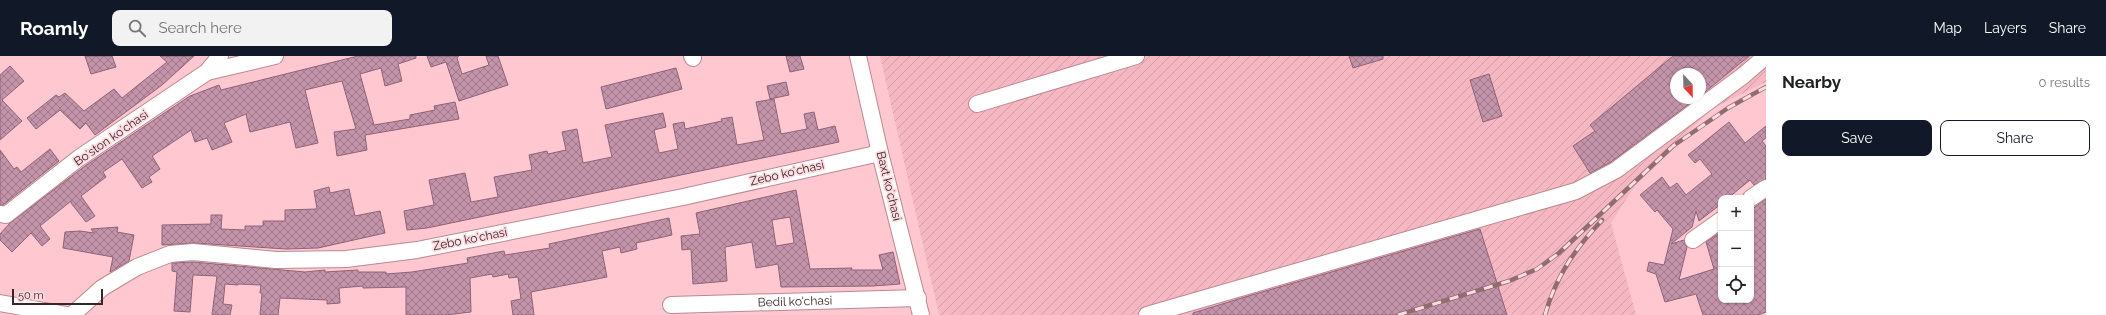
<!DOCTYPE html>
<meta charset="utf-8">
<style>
:root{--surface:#fff;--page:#f2f2f2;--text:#202124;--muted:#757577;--line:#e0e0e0;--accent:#111827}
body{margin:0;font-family:Raleway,sans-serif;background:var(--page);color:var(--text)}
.controls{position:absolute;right:12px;bottom:12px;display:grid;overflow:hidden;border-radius:8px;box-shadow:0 1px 3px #0004}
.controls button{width:36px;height:36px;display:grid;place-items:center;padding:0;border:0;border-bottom:1px solid var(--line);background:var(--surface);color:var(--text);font:20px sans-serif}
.compass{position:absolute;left:1670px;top:12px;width:36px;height:36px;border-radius:50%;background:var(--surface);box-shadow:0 1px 3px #0004;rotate:158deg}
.scale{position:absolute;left:12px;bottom:10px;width:91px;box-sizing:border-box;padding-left:4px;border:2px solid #392427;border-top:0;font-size:11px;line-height:14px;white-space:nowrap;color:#392427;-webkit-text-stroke:3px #fddbe0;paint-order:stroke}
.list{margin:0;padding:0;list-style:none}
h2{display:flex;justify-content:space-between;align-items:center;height:52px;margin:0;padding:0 16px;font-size:17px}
h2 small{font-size:13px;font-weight:400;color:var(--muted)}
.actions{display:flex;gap:8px;padding:12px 16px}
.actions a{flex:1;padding:9px 0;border:1px solid var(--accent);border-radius:8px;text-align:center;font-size:14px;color:var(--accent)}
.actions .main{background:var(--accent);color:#fff}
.icon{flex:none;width:22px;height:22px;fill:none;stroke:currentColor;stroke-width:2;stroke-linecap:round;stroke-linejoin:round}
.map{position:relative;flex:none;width:1766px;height:259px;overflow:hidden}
header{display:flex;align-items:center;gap:24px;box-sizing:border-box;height:56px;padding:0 20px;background:var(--accent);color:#fff}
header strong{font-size:19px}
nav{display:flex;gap:22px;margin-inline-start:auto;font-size:14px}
.search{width:280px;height:36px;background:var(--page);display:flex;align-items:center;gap:10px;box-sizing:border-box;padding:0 14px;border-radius:8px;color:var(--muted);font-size:15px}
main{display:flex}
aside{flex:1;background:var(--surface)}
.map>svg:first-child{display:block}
.industrial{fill:url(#industrial-furrows);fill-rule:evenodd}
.building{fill:url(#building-cross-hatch);stroke:#8f6278;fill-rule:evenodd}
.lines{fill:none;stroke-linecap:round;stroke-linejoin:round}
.minor-casing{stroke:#bc8890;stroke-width:18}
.minor{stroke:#fff;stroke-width:16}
.rail-casing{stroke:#916d72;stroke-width:4.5}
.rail{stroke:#fddbe0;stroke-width:3;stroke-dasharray:9;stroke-linecap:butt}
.labels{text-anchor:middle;stroke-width:3.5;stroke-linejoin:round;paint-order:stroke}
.street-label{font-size:12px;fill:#392427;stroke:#fddbe0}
</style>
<header>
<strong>Roamly</strong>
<div class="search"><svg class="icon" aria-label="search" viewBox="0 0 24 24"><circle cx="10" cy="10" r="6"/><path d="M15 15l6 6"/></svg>Search here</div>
<nav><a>Map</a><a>Layers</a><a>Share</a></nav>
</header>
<main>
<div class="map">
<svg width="1766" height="259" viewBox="0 0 1766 259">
<defs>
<pattern id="industrial-furrows" width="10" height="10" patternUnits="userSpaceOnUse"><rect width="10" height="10" fill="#f5b7c1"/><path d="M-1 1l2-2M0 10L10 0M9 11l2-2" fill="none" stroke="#d39da6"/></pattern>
<pattern id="building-cross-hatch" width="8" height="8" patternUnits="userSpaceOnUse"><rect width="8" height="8" fill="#c393aa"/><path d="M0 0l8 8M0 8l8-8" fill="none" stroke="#9f788a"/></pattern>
</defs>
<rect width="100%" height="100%" fill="#ffc7cf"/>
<path class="industrial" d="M880,0H1766V26L1711,53L1634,131L1611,167L1636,259H939ZM1676,18H1700V42H1676Z"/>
<g class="building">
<polygon points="85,0 112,0 116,11 91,18"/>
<polygon points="160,0 194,0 162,29 95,79 86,67 80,73 60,54 36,73 27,62 56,39 59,41 65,37 84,55 114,33 122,42 167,6"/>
<polygon points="358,0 416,0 416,2 398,8 402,25 385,30 381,12 360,18 374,69 410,63 410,59 435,54 434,50 455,46 459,63 365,79 367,94 337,100 334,76 356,73 342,25 305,34 318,87 296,92 290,66 250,76 246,58 224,67 232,86 212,94 207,82 195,86 191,74 152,100 160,113 149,121 152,126 142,132 122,103 103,116 106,121 81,140 95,160 86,166 71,147 71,145 40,170 50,183 42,190 31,177 12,196 0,184 0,178 10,167 85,110 190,40 219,29 221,34"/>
<polygon points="427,0 459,0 457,2 462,18 489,9 486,0 498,0 508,29 459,45 446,6 431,11"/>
<polygon points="786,0 800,0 804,13 790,16"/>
<polygon points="1349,0 1383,0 1383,3 1353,12"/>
<polygon points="1673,0 1749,0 1700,40 1700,18 1676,18 1676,42 1697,42 1611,106 1590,117 1573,90 1595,75 1590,69"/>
<polygon points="10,10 24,25 2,44 22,65 0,84 0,19"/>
<polygon points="676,12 682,33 606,53 601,31"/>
<polygon points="1489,18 1502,60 1483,66 1470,24"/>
<polygon points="786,26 789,39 770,43 767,30"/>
<polygon points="774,43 781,78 807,73 804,58 814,56 818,74 835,70 839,86 427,172 407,174 404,155 434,149 429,124 465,117 471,146 498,141 494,121 532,114 529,99 547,95 548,98 566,94 562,76 577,73 583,107 612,101 605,69 663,57 666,71 654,74 659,97 678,93 673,68 684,66 685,73 722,65 721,63 732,61 737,89 764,84 756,46"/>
<polygon points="1729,66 1745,87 1766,70 1766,82 1762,85 1766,90 1766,123 1754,129 1750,124 1728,142 1721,142 1721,148 1699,165 1696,155 1692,171 1671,188 1684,184 1687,191 1679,224 1714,213 1706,186 1721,176 1721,244 1751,244 1751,154 1766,143 1766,256 1758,259 1703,259 1696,238 1665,246 1656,218 1647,215 1649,206 1664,209 1673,173 1657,154 1655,156 1640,139 1662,121 1670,132 1677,127 1686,139 1712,118 1700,103 1695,107 1688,99"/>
<polygon points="50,93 59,105 3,149 0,149 0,94 14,113 17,111 21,116"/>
<polygon points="329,131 330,137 349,133 355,160 380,155 385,177 318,192 286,193 194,187 162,189 162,169 211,168 211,159 222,159 221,173 245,174 245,170 263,170 263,165 285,165 285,154 317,153 314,135"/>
<path d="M796,134L810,213L852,212L851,214H883L879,199L893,196L900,228L873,230L781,231L778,208L756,212L752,186L725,191L727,225L693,228L691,193L682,194L681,180L700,178L696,157ZM790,161L794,187L776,190L772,164Z"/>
<polygon points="669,162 672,179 636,187 637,193 621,197 620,191 602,195 607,221 531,236 534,259 513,259 511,245 521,243 518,221 509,222 508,218 493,221 492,218 470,222 471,256 446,259 406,259 406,231 363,232 363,230 339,232 340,247 327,248 327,244 280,242 278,259 260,259 262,237 260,237 261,229 238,228 238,229 225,228 223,248 232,249 230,259 212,259 217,220 193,219 190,256 174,255 177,216 172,215 172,207 193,206 305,216 325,214 325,216 358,214 358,216 386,216 386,218 412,216 468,207 467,202 504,195 505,199 550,192 549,188"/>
<polygon points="118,171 117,176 134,179 129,205 110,216 113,201 63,192 65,176 80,175 94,177 91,173"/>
<polygon points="1480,173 1507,259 1193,259 1193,257 1245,241"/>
</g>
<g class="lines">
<defs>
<g id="minor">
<polyline points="692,0 693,2"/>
<polyline points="858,0 880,97 921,259"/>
<polyline points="207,16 275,0"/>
<polyline points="977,48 1136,0"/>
<polyline points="1751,142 1766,132"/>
<polyline points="0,158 6,159 79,102 207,16 220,0"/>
<polyline points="1693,184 1721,164"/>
<polyline points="0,247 67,259"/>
<path id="s1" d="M671,249L918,242"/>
<polyline points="72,259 102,232 137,211 170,198 193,196 276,204 346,203 417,194 683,141 880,97"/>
<polyline points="1147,259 1576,135 1616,114 1744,19 1766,0"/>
</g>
</defs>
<use href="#minor" class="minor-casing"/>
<use href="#minor" class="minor"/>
<defs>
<g id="rail">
<polyline points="1398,259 1509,225 1537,213 1559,197 1673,90 1728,52 1766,31"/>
<path d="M1545,259C1556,220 1575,193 1602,164"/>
</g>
</defs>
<use href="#rail" class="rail-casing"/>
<use href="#rail" class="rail"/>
</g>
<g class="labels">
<g class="street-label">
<text transform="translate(111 82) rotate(-35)" y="4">Boʻston koʻchasi</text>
<text transform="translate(787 117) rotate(-13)" y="4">Zebo koʻchasi</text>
<text transform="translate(889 130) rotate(76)" y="4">Baxt koʻchasi</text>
<text transform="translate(470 183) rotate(-11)" y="4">Zebo koʻchasi</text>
<text dy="4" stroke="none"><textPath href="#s1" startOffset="124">Bedil ko'chasi</textPath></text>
</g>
</g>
</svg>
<div class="controls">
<button>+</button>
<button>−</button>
<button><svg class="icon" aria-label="locate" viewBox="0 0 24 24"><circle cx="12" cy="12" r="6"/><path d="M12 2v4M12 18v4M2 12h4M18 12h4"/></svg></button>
</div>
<svg class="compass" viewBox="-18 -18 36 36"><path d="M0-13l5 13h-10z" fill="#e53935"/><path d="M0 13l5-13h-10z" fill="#757577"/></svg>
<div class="scale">50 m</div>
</div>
<aside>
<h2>Nearby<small>0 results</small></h2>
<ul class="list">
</ul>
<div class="actions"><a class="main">Save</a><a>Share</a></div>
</aside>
</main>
